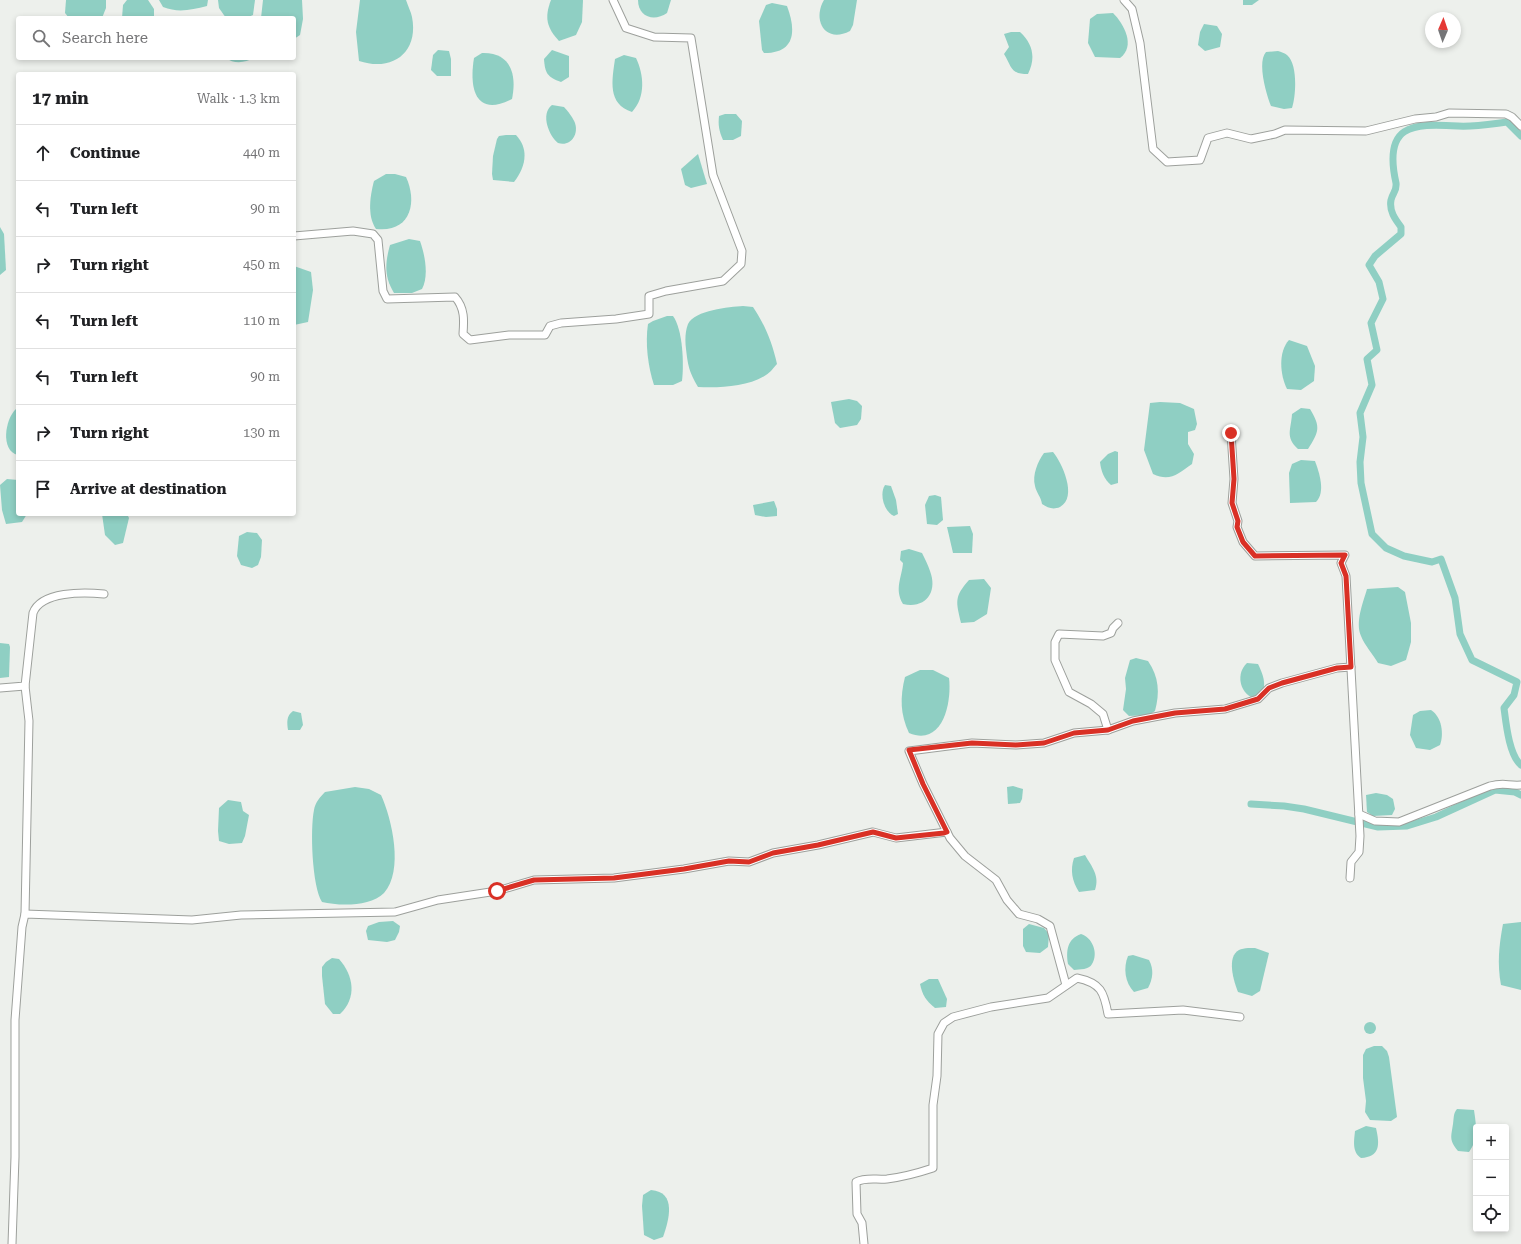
<!DOCTYPE html>
<meta charset="utf-8">
<style>
:root{--surface:#fff;--page:#f2f2f2;--text:#202124;--muted:#757577;--line:#e0e0e0}
body{margin:0;font-family:"Roboto Serif",serif;background:var(--page);color:var(--text)}
.controls{position:absolute;right:12px;bottom:12px;display:grid;overflow:hidden;border-radius:4px;box-shadow:0 2px 6px #0003}
.controls button{width:36px;height:36px;display:grid;place-items:center;padding:0;border:0;border-bottom:1px solid var(--line);background:var(--surface);color:var(--text);font:20px sans-serif}
.compass{position:absolute;left:1425px;top:12px;width:36px;height:36px;border-radius:50%;background:var(--surface);box-shadow:0 2px 6px #0003;rotate:2deg}
.stop{position:absolute;width:12px;height:12px;margin:-9px;border:3px solid #d93025;border-radius:50%;background:#fff}
.stop.end{background:#d93025;border-color:#fff;box-shadow:0 1px 4px #0008}
.list{margin:0;padding:0;list-style:none}
h2{display:flex;justify-content:space-between;align-items:center;height:52px;margin:0;padding:0 16px;font-size:17px}
h2 small{font-size:13px;font-weight:400;color:var(--muted)}
.list li{display:grid;grid-template-columns:26px 1fr auto;gap:12px;align-items:center;box-sizing:border-box;height:56px;padding:0 16px;border-top:1px solid var(--line)}
.list b{display:block;font-size:15px;white-space:nowrap}
.list em{font-size:13px;font-style:normal;color:var(--muted)}
.icon{flex:none;width:22px;height:22px;fill:none;stroke:currentColor;stroke-width:2;stroke-linecap:round;stroke-linejoin:round}
.map{position:relative;flex:none;width:1521px;height:1244px;overflow:hidden}
.search{position:absolute;background:var(--surface);box-shadow:0 2px 6px #0003;left:16px;top:16px;width:280px;height:44px;display:flex;align-items:center;gap:10px;box-sizing:border-box;padding:0 14px;border-radius:4px;color:var(--muted);font-size:15px}
.panel{position:absolute;background:var(--surface);box-shadow:0 2px 6px #0003;left:16px;top:72px;width:280px;height:444px;border-radius:4px}
.map>svg:first-child{display:block}
.water{fill:#8fcfc3}
.lines{fill:none;stroke-linecap:round;stroke-linejoin:round}
.canal{stroke:#8fcfc3;stroke-width:7}
.street-casing{stroke:#9da09c;stroke-width:9}
.street{stroke:#fff;stroke-width:7}
.route{stroke:#d93025;stroke-width:5}
</style>
<div class="map">
<svg width="1521" height="1244" viewBox="0 0 1521 1244">
<rect width="100%" height="100%" fill="#edf0ec"/>
<g class="water">
<polygon points="66,0 106,0 106,8 102,18 69,18 65,13"/>
<polygon points="127,0 148,0 154,9 154,18 122,18 123,5"/>
<path d="M159,0H208L207,6C191,10 178,13 163,7Z"/>
<polygon points="218,0 255,0 253,15 246,18 226,18 219,8"/>
<polygon points="263,0 302,0 303,19 300,35 294,39 294,18 261,18"/>
<path d="M360,0H406C408,6 411,12 412,17C419,53 392,72 359,61L356,32Z"/>
<path d="M551,0H583L582,22L576,35L559,41C547,28 544,18 551,0Z"/>
<path d="M638,0H671L667,13C654,22 638,17 638,0Z"/>
<path d="M824,0H857L853,25L850,31C825,44 812,20 824,0Z"/>
<polygon points="1243,0 1259,0 1252,5 1243,5"/>
<path d="M772,3L787,6C796,30 796,53 764,53L762,50L759,21L766,5Z"/>
<path d="M1113,13C1124,24 1136,46 1120,58L1095,57L1088,43L1090,19L1097,14Z"/>
<polygon points="1204,24 1217,26 1222,34 1220,47 1205,51 1198,45 1200,32"/>
<path d="M1011,32H1020C1033,44 1036,58 1028,74C1010,74 1012,67 1004,54L1009,47L1004,34Z"/>
<polygon points="438,50 449,51 451,59 451,76 437,76 431,70 433,55"/>
<path d="M552,50L569,56V77L561,82C547,77 545,73 544,59Z"/>
<path d="M1278,51C1281,52 1285,53 1287,55C1298,64 1296,96 1292,108L1284,109L1271,106C1266,94 1257,62 1266,52Z"/>
<path d="M482,53C511,52 517,75 512,99C475,118 469,88 474,58Z"/>
<path d="M624,55L636,58C644,75 646,97 632,112C607,104 612,80 615,59Z"/>
<path d="M226,58H253C246,63 233,64 226,58Z"/>
<path d="M552,105L564,107C568,111 573,118 575,123C579,135 570,147 558,143C549,136 540,114 552,105Z"/>
<path d="M725,114H736L742,121L741,136L733,140H723C719,131 718,125 719,116Z"/>
<path d="M506,135H516C530,150 525,168 514,182L493,180L492,174L493,156L497,139L499,136Z"/>
<polygon points="698,154 707,184 691,188 685,185 681,169"/>
<path d="M386,174H395L406,177C418,203 410,233 376,229C367,216 370,196 374,181Z"/>
<polygon points="0,227 4,234 6,270 0,275"/>
<path d="M409,239L420,241C425,255 429,276 422,289L412,293H394C384,277 385,263 390,245Z"/>
<polygon points="294,266 311,272 313,290 308,322 294,325"/>
<path d="M743,306L753,307C765,325 772,342 777,364C774,367 770,373 766,375C748,387 719,388 698,387C689,371 688,366 686,349C685,341 685,332 688,324C695,310 729,307 743,306Z"/>
<path d="M667,316H673C683,330 684,364 682,381L673,385H654C648,367 645,343 648,324L653,321Z"/>
<path d="M1289,340L1307,346L1315,366L1314,381L1301,390L1287,389C1280,375 1278,352 1289,340Z"/>
<polygon points="849,399 857,401 862,406 861,419 857,425 840,428 835,423 831,402"/>
<path d="M1160,402L1180,403L1194,409L1197,424L1195,430L1188,432V444L1194,454L1192,464C1178,474 1170,482 1153,474L1144,450L1150,403Z"/>
<path d="M1301,408L1310,409C1321,427 1319,432 1308,449H1298C1285,437 1291,430 1292,414Z"/>
<path d="M16,409H18V455C0,451 5,419 16,409Z"/>
<path d="M1115,451L1118,452V483L1111,485C1104,479 1101,471 1100,462L1108,454Z"/>
<path d="M1053,452C1062,463 1078,497 1060,507C1053,510 1048,508 1042,504C1041,497 1036,492 1035,486C1032,475 1038,461 1044,453Z"/>
<path d="M1301,460L1315,461C1319,472 1326,492 1316,502L1290,503L1289,473L1292,464Z"/>
<polygon points="7,479 18,480 18,514 27,514 22,522 6,524 2,510 0,485"/>
<path d="M885,485L891,486L896,500L898,514L894,516C884,512 879,494 885,485Z"/>
<polygon points="935,495 941,497 943,520 937,525 927,524 925,505 929,496"/>
<polygon points="774,501 777,509 777,516 766,517 755,515 753,505"/>
<polygon points="102,514 127,514 129,518 123,543 115,545 105,535"/>
<polygon points="970,526 973,534 972,553 953,553 947,527"/>
<polygon points="247,532 257,533 262,540 261,557 258,565 252,568 241,565 237,556 239,536"/>
<path d="M909,549L922,553C925,559 928,565 930,571C938,592 926,609 903,604C894,589 902,577 903,563L900,560L901,551Z"/>
<path d="M984,579L991,588L987,614L974,622L961,623C956,601 954,597 969,580Z"/>
<path d="M1398,587L1405,592L1411,623V642L1406,660L1391,666L1378,663C1373,654 1365,646 1361,636C1355,622 1363,603 1367,589Z"/>
<polygon points="0,643 9,644 10,647 9,677 0,678"/>
<path d="M1136,658L1148,661C1159,677 1160,693 1155,711L1149,715L1129,716L1123,710L1126,689L1125,678L1130,660Z"/>
<path d="M1247,663L1258,664C1264,676 1270,693 1253,698C1239,692 1236,673 1247,663Z"/>
<path d="M920,670H933L949,678C952,702 943,747 909,733C900,714 900,697 905,677Z"/>
<path d="M1431,710C1442,717 1444,734 1440,745L1430,750L1416,748L1410,735L1413,715L1420,711Z"/>
<path d="M293,711L301,713L303,725L300,730H288C287,723 286,716 293,711Z"/>
<polygon points="1013,786 1023,789 1022,799 1020,803 1008,804 1007,787"/>
<path d="M355,787L369,789L381,795C392,819 404,871 384,893C370,907 339,906 322,902C312,886 310,829 314,810C315,803 320,797 325,792Z"/>
<polygon points="1376,793 1387,795 1393,799 1395,809 1392,815 1373,816 1367,812 1366,795"/>
<polygon points="228,800 241,802 243,811 249,815 245,836 242,843 229,844 219,841 218,831 219,808"/>
<path d="M1085,855C1092,867 1100,876 1095,890L1079,892C1072,881 1070,870 1074,858Z"/>
<polygon points="393,921 400,926 399,932 395,940 387,942 368,940 366,931 368,926 379,922"/>
<path d="M1521,922V990L1501,985C1497,964 1499,945 1503,924Z"/>
<polygon points="1029,924 1044,928 1049,934 1048,947 1040,953 1026,952 1023,946 1023,929"/>
<path d="M1081,934C1092,937 1099,953 1092,964C1089,970 1080,969 1074,970L1068,964C1066,951 1067,939 1081,934Z"/>
<path d="M1248,948H1255L1269,953L1260,991L1252,996L1238,992C1234,982 1226,957 1239,950C1241,949 1245,948 1248,948Z"/>
<path d="M1133,955L1149,960C1154,969 1153,979 1148,988L1134,992C1125,983 1123,968 1128,956Z"/>
<path d="M332,958L339,959C354,976 357,998 340,1014H333L325,1004L322,976V967L326,962Z"/>
<path d="M929,979H938L947,999L946,1007L935,1008C926,1001 922,994 920,984Z"/>
<circle cx="1370" cy="1028" r="6"/>
<polygon points="1374,1046 1382,1046 1387,1051 1389,1057 1397,1117 1391,1121 1370,1120 1365,1112 1366,1101 1363,1078 1363,1055 1366,1049"/>
<path d="M1457,1109L1474,1110C1476,1124 1479,1139 1469,1152L1458,1151C1449,1140 1451,1137 1453,1124C1454,1118 1453,1114 1457,1109Z"/>
<path d="M1366,1126L1376,1128C1380,1145 1380,1157 1361,1158C1352,1152 1354,1141 1355,1131Z"/>
<path d="M651,1190C677,1192 669,1220 663,1237L654,1240L644,1235L642,1206L643,1195Z"/>
</g>
<g class="lines">
<g class="canal">
<path d="M1521,136L1507,122C1491,124 1474,127 1458,126C1411,123 1383,125 1396,183C1397,191 1393,192 1391,200C1389,211 1395,219 1401,227V234L1375,256L1369,265L1379,282L1383,299L1371,323L1377,350L1367,359L1372,385L1360,413L1363,437L1360,462L1361,483L1372,534L1386,548L1404,556L1432,562L1441,559L1455,598L1460,634L1472,660L1517,682L1514,695L1504,708C1506,723 1509,755 1521,765"/>
<polyline points="1251,804 1284,806 1304,809 1378,827 1407,826 1436,817 1495,790 1515,792 1521,795"/>
</g>
<defs>
<g id="street">
<polyline points="1124,0 1132,9 1140,43 1153,149 1167,162 1200,160 1208,138 1227,133 1251,139 1275,134 1285,130 1366,131 1415,119 1436,117 1449,113 1506,114 1512,117 1521,126"/>
<path d="M294,236L353,231L373,234L378,240L383,291L387,299L455,297C465,308 464,321 463,334L470,340L509,335H545L550,326L561,323L616,319L649,314V296L666,291L723,281L741,264L742,251L713,175L691,38L654,37L626,28L613,0"/>
<polyline points="1231,433 1234,479 1232,503 1238,521 1237,527 1243,542 1255,556 1345,555 1341,563 1346,576 1360,836 1359,852 1351,862 1350,878"/>
<polyline points="1118,623 1113,628 1111,633 1103,636 1059,634 1055,642 1055,660 1069,692 1091,704 1103,714 1108,730 1133,721 1175,713 1225,709 1258,699 1269,688 1282,683 1337,668 1351,667"/>
<polyline points="25,686 29,721 25,914"/>
<path d="M0,688L25,686L33,613C41,591 84,592 104,594"/>
<path d="M1359,814L1375,821L1399,822L1490,786C1505,782 1507,786 1521,785"/>
<polyline points="1066,985 1050,926 1038,919 1019,914 1007,900 996,880 965,856 950,838 923,784 909,751 972,743 1016,745 1044,743 1074,733 1108,730"/>
<polyline points="12,1244 15,1157 15,1020 22,927 25,914 192,920 241,915 395,912 438,900 497,891 534,880 614,878 684,869 729,861 749,862 773,853 818,845 873,832 896,838 947,832"/>
<path d="M864,1244L862,1223L857,1214L856,1182C866,1177 876,1180 887,1179C903,1177 918,1173 933,1168V1105L937,1076L938,1034L944,1023L953,1017L991,1007L1048,998L1077,978C1101,983 1104,992 1108,1014L1183,1010L1240,1017"/>
</g>
</defs>
<use href="#street" class="street-casing"/>
<use href="#street" class="street"/>
</g>
<g class="lines">
<polyline class="route" points="497,891 534,880 614,878 684,869 729,861 749,862 773,853 818,845 873,832 896,838 944,833 947,832 923,784 909,750 972,743 1016,745 1044,743 1074,733 1108,730 1133,721 1175,713 1225,709 1258,699 1269,688 1282,683 1337,668 1351,667 1346,576 1341,563 1345,555 1255,556 1243,542 1237,527 1238,521 1232,503 1234,479 1231,433"/>
</g>
</svg>
<div class="controls">
<button>+</button>
<button>−</button>
<button><svg class="icon" aria-label="locate" viewBox="0 0 24 24"><circle cx="12" cy="12" r="6"/><path d="M12 2v4M12 18v4M2 12h4M18 12h4"/></svg></button>
</div>
<svg class="compass" viewBox="-18 -18 36 36"><path d="M0-13l5 13h-10z" fill="#e53935"/><path d="M0 13l5-13h-10z" fill="#757577"/></svg>
<div class="stop" style="left:497px;top:891px"></div>
<div class="stop end" style="left:1231px;top:433px"></div>
<div class="search"><svg class="icon" aria-label="search" viewBox="0 0 24 24"><circle cx="10" cy="10" r="6"/><path d="M15 15l6 6"/></svg>Search here</div>
<section class="panel">
<h2>17 min<small>Walk · 1.3 km</small></h2>
<ul class="list">
<li><svg class="icon" aria-label="ahead" viewBox="0 0 24 24"><path d="M12 20V5M6 11l6-6 6 6"/></svg><div><b>Continue</b></div><em>440 m</em></li>
<li><svg class="icon" aria-label="left" viewBox="0 0 24 24"><path d="M17 20v-9H6M10 6l-5 5 5 5"/></svg><div><b>Turn left</b></div><em>90 m</em></li>
<li><svg class="icon" aria-label="right" viewBox="0 0 24 24"><path d="M7 20v-9h11M14 6l5 5-5 5"/></svg><div><b>Turn right</b></div><em>450 m</em></li>
<li><svg class="icon" aria-label="left" viewBox="0 0 24 24"><path d="M17 20v-9H6M10 6l-5 5 5 5"/></svg><div><b>Turn left</b></div><em>110 m</em></li>
<li><svg class="icon" aria-label="left" viewBox="0 0 24 24"><path d="M17 20v-9H6M10 6l-5 5 5 5"/></svg><div><b>Turn left</b></div><em>90 m</em></li>
<li><svg class="icon" aria-label="right" viewBox="0 0 24 24"><path d="M7 20v-9h11M14 6l5 5-5 5"/></svg><div><b>Turn right</b></div><em>130 m</em></li>
<li><svg class="icon" aria-label="arrive" viewBox="0 0 24 24"><path d="M6 21V4h12l-3 4 3 4H6"/></svg><div><b>Arrive at destination</b></div></li>
</ul>
</section>
</div>
